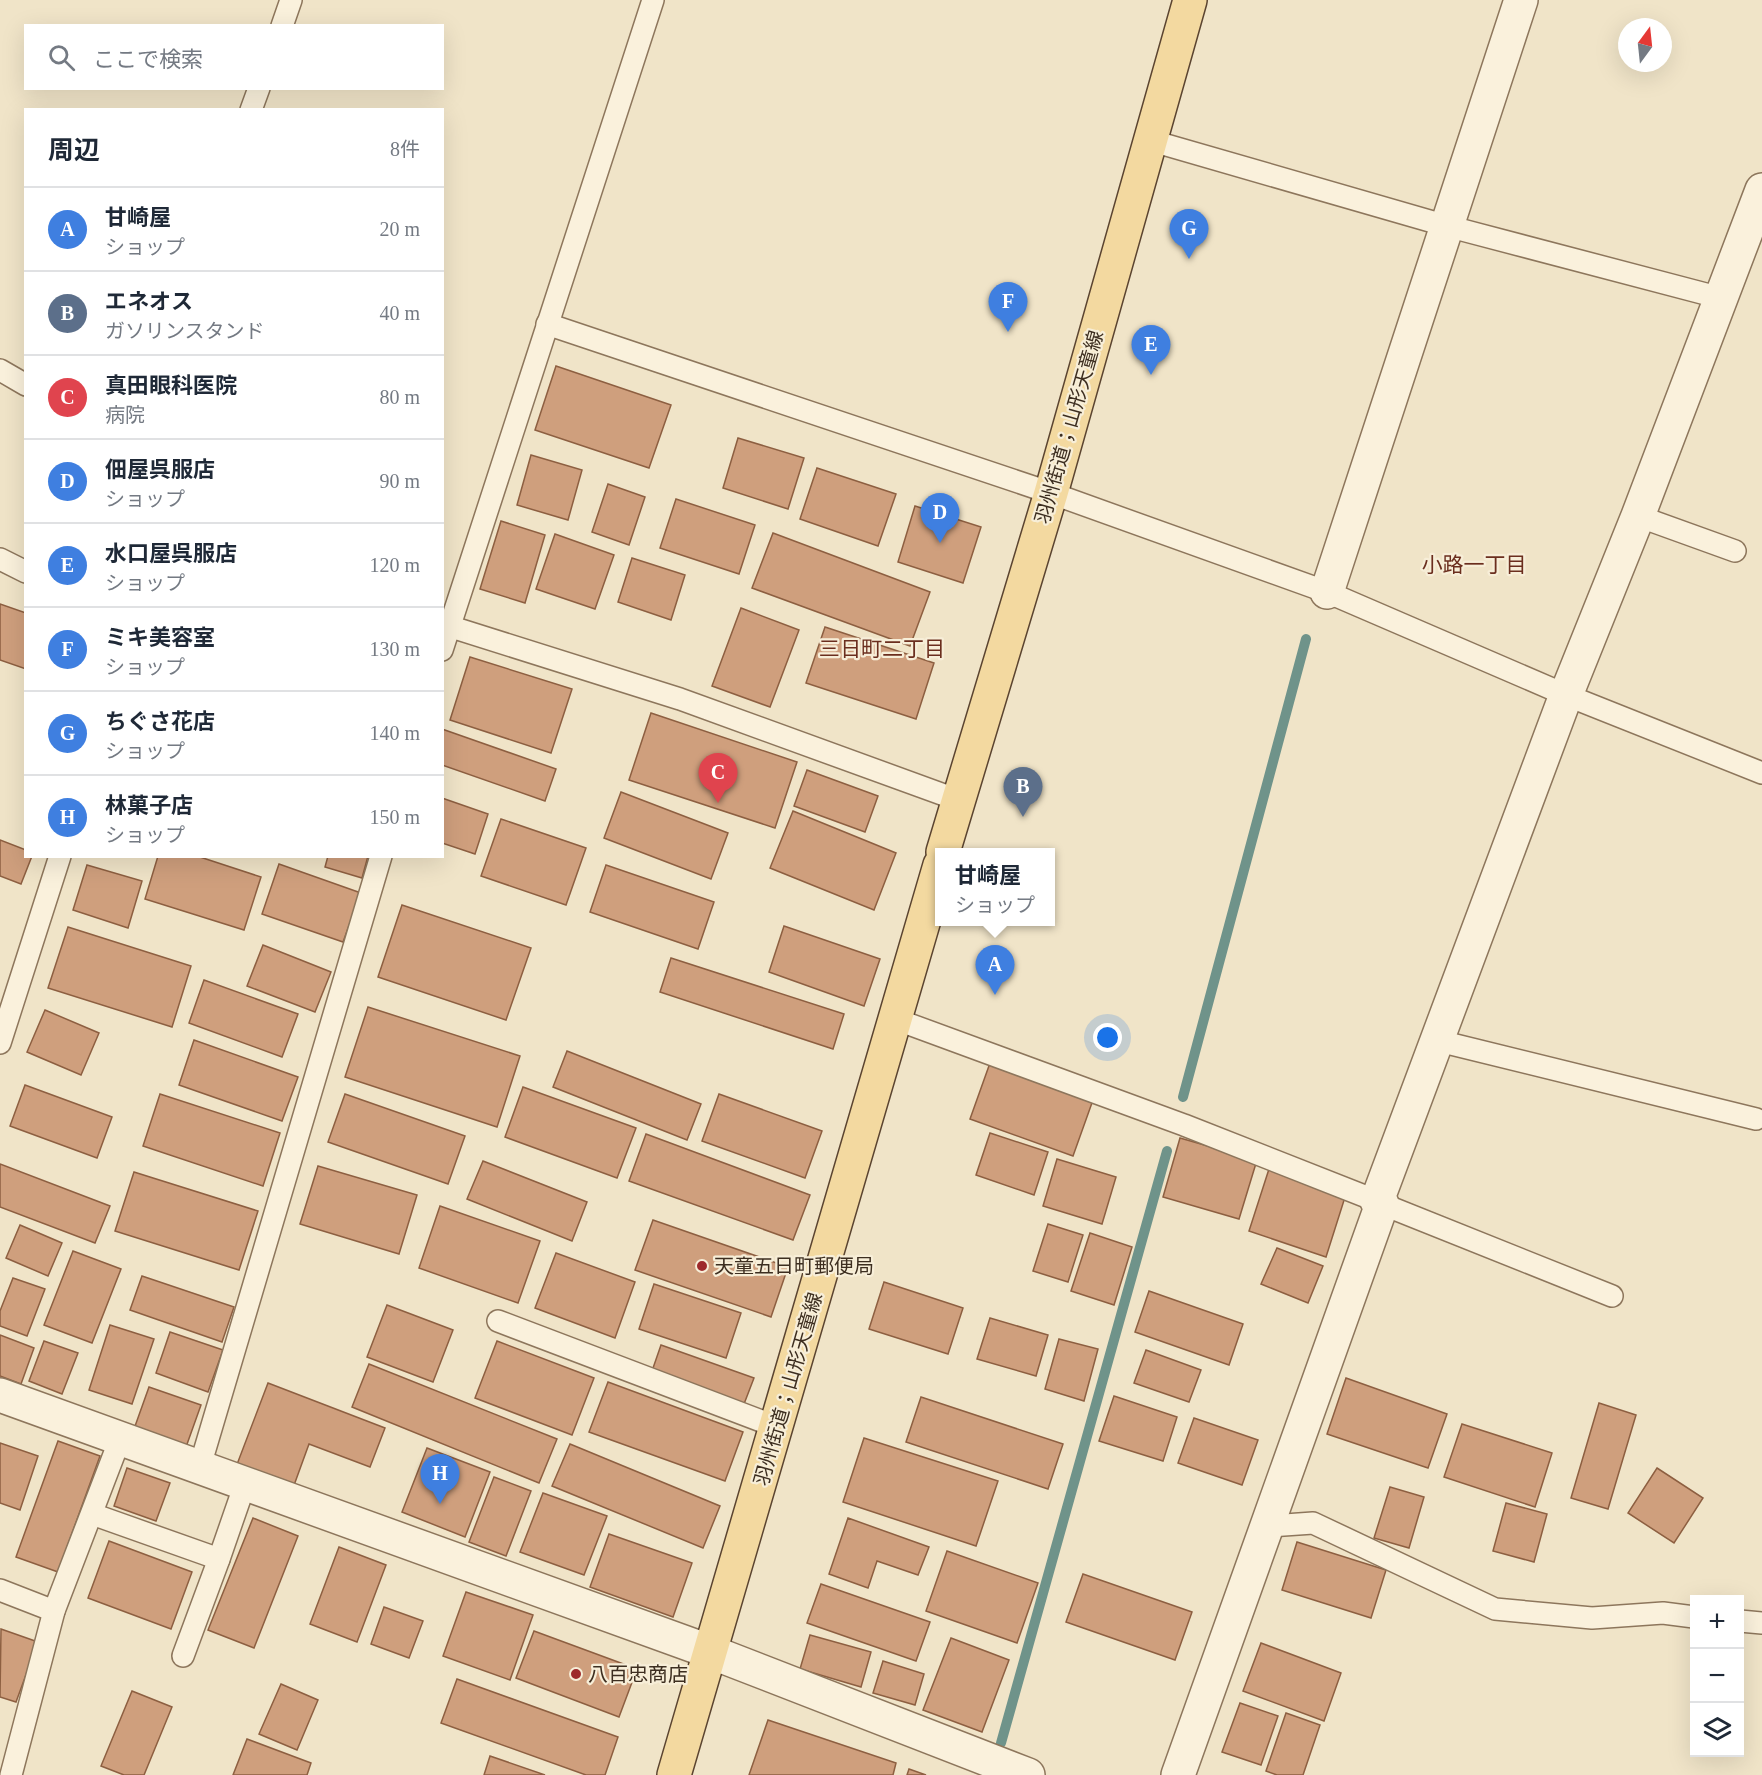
<!DOCTYPE html>
<html lang="ja">
<meta charset="utf-8">
<style>
:root{--surface:#fff;--page:#f6f6f7;--text:#1f2937;--muted:#747a83;--line:#e0e1e3;--accent:#9e2a2b}
body{margin:0;font-family:"Times New Roman","Noto Sans JP",serif;background:var(--page);color:var(--text)}
.controls{position:absolute;right:18px;bottom:18px;display:grid;overflow:hidden;border-radius:0px;box-shadow:0 6px 24px #0002}
.controls button{width:54px;height:54px;display:grid;place-items:center;padding:0;border:0;border-bottom:2px solid var(--line);background:var(--surface);color:var(--text);font:30px sans-serif}
.compass{position:absolute;left:1618px;top:18px;width:54px;height:54px;border-radius:50%;background:var(--surface);box-shadow:0 6px 24px #0002;rotate:15deg}
.you{position:absolute;left:1108px;top:1038px;width:21px;height:21px;margin:-15px;border:4px solid #fff;border-radius:50%;background:#1a73e8;box-shadow:0 0 0 9px #1a73e833}
.badge{display:grid;place-items:center;width:39px;height:39px;border-radius:50%;background:var(--accent);color:#fff;font-size:20px;font-weight:700}
.pin{position:absolute;translate:-50% -50px;filter:drop-shadow(0 2px 3px #0008)}
.pin::after{content:'';position:absolute;top:32px;width:21px;height:18px;background:inherit;clip-path:polygon(0 0,100% 0,50% 100%)}
.popup{position:absolute;left:935px;top:848px;width:120px;height:78px;box-sizing:border-box;display:grid;place-content:center;border-radius:0px;background:var(--surface);filter:drop-shadow(0 2px 4px #0005);font-size:20px;white-space:nowrap;color:var(--muted)}
.popup b{font-size:22px;color:var(--text)}
.popup::after{content:'';position:absolute;left:50%;top:100%;margin-left:-12px;border:12px solid transparent;border-top-color:var(--surface)}
.list{margin:0;padding:0;list-style:none}
h2{display:flex;justify-content:space-between;align-items:center;height:78px;margin:0;padding:0 24px;font-size:26px}
h2 small{font-size:20px;font-weight:400;color:var(--muted)}
.list li{display:grid;grid-template-columns:39px 1fr auto;gap:18px;align-items:center;box-sizing:border-box;height:84px;padding:0 24px;border-top:2px solid var(--line)}
.list b{display:block;font-size:22px;white-space:nowrap}
.list p{margin:0;font-size:20px;white-space:nowrap;color:var(--muted)}
.list em{font-size:20px;font-style:normal;color:var(--muted)}
.icon{flex:none;width:33px;height:33px;fill:none;stroke:currentColor;stroke-width:2;stroke-linecap:round;stroke-linejoin:round}
.map{position:relative;flex:none;width:1762px;height:1775px;overflow:hidden}
.search{position:absolute;background:var(--surface);box-shadow:0 6px 24px #0002;left:24px;top:24px;width:420px;height:66px;display:flex;align-items:center;gap:15px;box-sizing:border-box;padding:0 21px;border-radius:0px;color:var(--muted);font-size:22px}
.panel{position:absolute;background:var(--surface);box-shadow:0 6px 24px #0002;left:24px;top:108px;width:420px;height:750px;border-radius:0px}
.map>svg:first-child{display:block}
.lines{fill:none;stroke-linecap:round;stroke-linejoin:round}
.stream{stroke:#6f938a;stroke-width:10}
.building{fill:#cf9f7d;stroke:#8d5f41;stroke-width:1.5}
.service-casing{stroke:#8d765c;stroke-width:24}
.minor-casing{stroke:#8d765c;stroke-width:36}
.primary-casing{stroke:#5b4430;stroke-width:36}
.service{stroke:#faf1dc;stroke-width:21}
.minor{stroke:#faf1dc;stroke-width:33}
.primary{stroke:#f3d9a0;stroke-width:33}
.poi-dot{fill:#9e2a2b;stroke:#f7eed8;stroke-width:2}
.labels{text-anchor:middle;stroke-width:4.5;stroke-linejoin:round;paint-order:stroke}
.street-label{font-size:20px;fill:#3d2e20;stroke:#f7eed8}
.poi-label{font-size:20px;fill:#3d2e20;stroke:#f7eed8;text-anchor:start}
.neighbourhood-label{font-size:21px;fill:#6b2e1e;stroke:#f7eed8}
</style>
<div class="map">
<svg width="1762" height="1775" viewBox="0 0 1762 1775">
<rect width="100%" height="100%" fill="#f0e4c8"/>
<g class="lines">
<g class="stream">
<polyline points="1183,1097 1306,639"/>
<polyline points="1001,1743 1167,1151"/>
</g>
</g>
<g class="building">
<polygon points="556,366 671,405 649,468 535,430"/>
<polygon points="738,438 804,458 788,509 723,488"/>
<polygon points="531,455 582,470 568,520 517,505"/>
<polygon points="817,468 896,494 878,546 800,519"/>
<polygon points="608,484 645,497 629,545 592,532"/>
<polygon points="676,499 755,525 739,574 660,548"/>
<polygon points="915,506 981,527 963,583 898,562"/>
<polygon points="501,521 545,535 525,603 480,589"/>
<polygon points="773,533 930,592 910,646 752,588"/>
<polygon points="555,534 614,555 595,609 536,589"/>
<polygon points="632,558 685,575 671,620 618,602"/>
<polygon points="0,604 26,613 26,669 0,660"/>
<polygon points="741,608 799,630 770,707 712,686"/>
<polygon points="825,627 934,663 916,719 806,683"/>
<polygon points="470,657 572,689 551,753 450,720"/>
<polygon points="651,713 797,762 775,828 629,780"/>
<polygon points="442,729 556,769 545,801 442,765"/>
<polygon points="807,770 878,796 865,832 794,806"/>
<polygon points="621,792 728,833 711,879 604,838"/>
<polygon points="442,798 488,814 475,854 442,843"/>
<polygon points="793,811 896,853 874,910 770,868"/>
<polygon points="501,819 586,848 566,905 481,876"/>
<polygon points="0,840 26,850 26,856 32,856 21,884 0,876"/>
<polygon points="158,856 197,856 261,877 244,930 145,899"/>
<polygon points="328,856 368,856 362,878 325,867"/>
<polygon points="279,864 361,893 343,942 262,914"/>
<polygon points="87,865 142,881 128,928 73,910"/>
<polygon points="606,865 714,902 698,949 590,912"/>
<polygon points="402,905 531,948 506,1020 378,977"/>
<polygon points="784,926 880,959 864,1006 769,972"/>
<polygon points="68,927 191,966 172,1027 48,988"/>
<polygon points="263,945 331,972 315,1012 247,986"/>
<polygon points="671,958 844,1014 833,1049 660,992"/>
<polygon points="204,980 298,1014 282,1057 189,1023"/>
<polygon points="368,1007 520,1056 497,1127 345,1077"/>
<polygon points="45,1010 99,1033 81,1075 27,1052"/>
<polygon points="194,1040 298,1077 282,1121 179,1085"/>
<polygon points="567,1051 701,1104 687,1140 553,1087"/>
<polygon points="990,1063 1093,1100 1073,1156 970,1119"/>
<polygon points="25,1085 112,1117 97,1158 10,1126"/>
<polygon points="523,1087 636,1128 617,1178 505,1137"/>
<polygon points="160,1094 280,1133 263,1186 143,1146"/>
<polygon points="345,1094 465,1136 448,1184 328,1142"/>
<polygon points="719,1094 822,1131 805,1178 702,1141"/>
<polygon points="990,1133 1048,1152 1034,1195 976,1175"/>
<polygon points="646,1134 810,1195 793,1240 629,1181"/>
<polygon points="1180,1138 1257,1160 1239,1219 1163,1197"/>
<polygon points="1057,1159 1116,1177 1102,1224 1043,1206"/>
<polygon points="483,1161 587,1202 572,1241 467,1199"/>
<polygon points="0,1164 110,1206 95,1243 0,1207"/>
<polygon points="318,1166 417,1195 399,1254 300,1224"/>
<polygon points="1269,1169 1346,1194 1326,1257 1249,1231"/>
<polygon points="134,1172 258,1211 239,1270 115,1231"/>
<polygon points="440,1206 540,1241 518,1303 419,1268"/>
<polygon points="653,1220 788,1267 771,1317 635,1270"/>
<polygon points="1048,1224 1083,1235 1068,1282 1033,1271"/>
<polygon points="20,1225 62,1243 48,1276 6,1258"/>
<polygon points="1090,1233 1132,1247 1114,1305 1071,1291"/>
<polygon points="1277,1248 1323,1266 1308,1303 1261,1284"/>
<polygon points="73,1251 121,1269 92,1343 44,1325"/>
<polygon points="556,1253 635,1282 615,1338 535,1308"/>
<polygon points="142,1276 234,1307 222,1342 130,1310"/>
<polygon points="13,1278 45,1289 27,1336 0,1326 0,1311"/>
<polygon points="884,1282 963,1308 948,1354 869,1329"/>
<polygon points="654,1284 741,1313 726,1358 639,1329"/>
<polygon points="1149,1291 1243,1324 1229,1365 1135,1332"/>
<polygon points="387,1305 453,1330 433,1382 367,1357"/>
<polygon points="990,1318 1048,1335 1036,1376 977,1359"/>
<polygon points="110,1325 154,1339 132,1404 89,1390"/>
<polygon points="170,1332 223,1350 208,1392 156,1373"/>
<polygon points="0,1335 34,1348 21,1384 0,1376"/>
<polygon points="1059,1339 1098,1349 1084,1401 1045,1389"/>
<polygon points="44,1341 78,1353 62,1394 29,1381"/>
<polygon points="497,1341 594,1378 572,1435 475,1398"/>
<polygon points="661,1345 754,1378 744,1404 652,1371"/>
<polygon points="1146,1350 1201,1370 1189,1402 1134,1383"/>
<polygon points="369,1364 557,1439 539,1483 352,1407"/>
<polygon points="1346,1378 1447,1414 1428,1468 1327,1434"/>
<polygon points="608,1382 743,1432 725,1481 589,1432"/>
<polygon points="268,1383 385,1428 370,1467 309,1444 293,1488 236,1467"/>
<polygon points="149,1387 201,1405 186,1447 134,1429"/>
<polygon points="1114,1396 1177,1417 1163,1461 1099,1441"/>
<polygon points="921,1397 1063,1444 1048,1489 906,1442"/>
<polygon points="1599,1403 1636,1415 1608,1509 1571,1498"/>
<polygon points="1194,1418 1258,1440 1242,1485 1178,1463"/>
<polygon points="1462,1424 1552,1453 1535,1507 1444,1477"/>
<polygon points="864,1438 998,1481 976,1546 843,1502"/>
<polygon points="58,1441 100,1456 58,1572 16,1557"/>
<polygon points="0,1443 38,1456 20,1510 0,1503"/>
<polygon points="570,1444 720,1506 703,1548 552,1486"/>
<polygon points="427,1448 490,1472 465,1537 402,1512"/>
<polygon points="127,1468 170,1483 156,1521 114,1506"/>
<polygon points="1657,1468 1703,1498 1674,1543 1628,1513"/>
<polygon points="494,1477 531,1491 506,1556 469,1542"/>
<polygon points="1390,1487 1424,1497 1409,1548 1374,1538"/>
<polygon points="543,1493 607,1516 584,1575 520,1552"/>
<polygon points="1506,1503 1547,1514 1534,1562 1493,1551"/>
<polygon points="253,1518 298,1536 254,1648 208,1630"/>
<polygon points="848,1518 929,1547 918,1575 877,1561 868,1588 829,1574"/>
<polygon points="609,1534 692,1563 673,1617 590,1587"/>
<polygon points="109,1541 192,1572 171,1629 88,1598"/>
<polygon points="1297,1542 1386,1570 1371,1618 1282,1590"/>
<polygon points="339,1547 386,1565 357,1642 310,1624"/>
<polygon points="947,1551 1038,1583 1017,1643 926,1611"/>
<polygon points="1083,1574 1192,1612 1175,1660 1066,1622"/>
<polygon points="821,1584 930,1622 916,1661 807,1623"/>
<polygon points="466,1592 533,1615 510,1680 443,1656"/>
<polygon points="384,1607 423,1621 409,1658 371,1644"/>
<polygon points="1,1629 38,1642 16,1702 0,1697"/>
<polygon points="534,1631 637,1669 619,1717 516,1678"/>
<polygon points="810,1635 871,1652 861,1687 800,1669"/>
<polygon points="951,1638 1009,1660 982,1732 923,1710"/>
<polygon points="1261,1643 1341,1673 1324,1721 1243,1691"/>
<polygon points="883,1661 924,1674 915,1705 873,1693"/>
<polygon points="457,1679 618,1737 605,1775 586,1775 441,1723"/>
<polygon points="281,1684 318,1700 297,1750 259,1734"/>
<polygon points="132,1691 172,1707 144,1775 124,1775 101,1766"/>
<polygon points="1240,1703 1278,1716 1261,1765 1222,1752"/>
<polygon points="1286,1713 1320,1725 1303,1775 1277,1775 1266,1771"/>
<polygon points="768,1720 896,1763 893,1775 749,1775"/>
<polygon points="247,1739 311,1763 307,1775 233,1775"/>
<polygon points="490,1756 545,1775 484,1775"/>
<polygon points="909,1769 926,1775 907,1775"/>
</g>
<g class="lines">
<defs>
<g id="service">
<polyline points="282,26 291,0"/>
<polyline points="251,110 259,88"/>
<polyline points="1149,140 1447,226 1721,298"/>
<polyline points="547,324 1051,493 1327,592 1566,695 1762,773"/>
<polyline points="0,370 26,385"/>
<polyline points="1638,516 1735,551"/>
<polyline points="0,559 26,572"/>
<polyline points="442,624 680,699 958,800"/>
<polyline points="442,650 653,0"/>
<polyline points="895,1019 1184,1125 1377,1201"/>
<polyline points="1439,1041 1756,1119"/>
<polyline points="0,1043 60,856"/>
<polyline points="1382,1204 1612,1296"/>
<polyline points="498,1321 777,1427"/>
<polyline points="200,1466 381,856"/>
<polyline points="92,1514 219,1559 245,1484"/>
<polyline points="1269,1526 1313,1523 1495,1609 1592,1618 1663,1613 1694,1617"/>
<polyline points="0,1590 54,1611"/>
<polyline points="1740,1621 1762,1623"/>
<polyline points="183,1656 219,1559"/>
<polyline points="11,1775 54,1611 120,1439"/>
</g>
<g id="minor">
<polyline points="1327,592 1521,0"/>
<polyline points="0,1395 711,1652 1028,1775"/>
<polyline points="1178,1775 1382,1204 1377,1201 1566,695 1638,516 1762,190"/>
</g>
<g id="primary">
<polyline points="943,852 1051,493 1190,0"/>
<polyline points="674,1775 940,865"/>
</g>
</defs>
<use href="#service" class="service-casing"/>
<use href="#minor" class="minor-casing"/>
<use href="#primary" class="primary-casing"/>
<use href="#service" class="service"/>
<use href="#minor" class="minor"/>
<use href="#primary" class="primary"/>
</g>
<g class="poi-dot">
<circle cx="702" cy="1266" r="6"/>
<circle cx="576" cy="1674" r="6"/>
</g>
<g class="labels">
<g class="street-label">
<text transform="translate(1069 427) rotate(-74)" y="7">羽州街道；山形天童線</text>
<text transform="translate(788 1389) rotate(-74)" y="7">羽州街道；山形天童線</text>
</g>
<g class="poi-label">
<text x="714" y="1273">天童五日町郵便局</text>
<text x="588" y="1681">八百忠商店</text>
</g>
<g class="neighbourhood-label">
<text x="1474" y="572">小路一丁目</text>
<text x="882" y="656">三日町二丁目</text>
</g>
</g>
</svg>
<div class="controls">
<button>+</button>
<button>−</button>
<button><svg class="icon" aria-label="layers" viewBox="0 0 24 24"><path d="M12 4l9 5-9 5-9-5zM3 14l9 5 9-5"/></svg></button>
</div>
<svg class="compass" viewBox="-18 -18 36 36"><path d="M0-13l5 13h-10z" fill="#e53935"/><path d="M0 13l5-13h-10z" fill="#747a83"/></svg>
<div class="you"></div>
<div class="pin badge" style="left:995px;top:995px;background:#3f7fe0">A</div>
<div class="popup"><b>甘崎屋</b>ショップ</div>
<div class="pin badge" style="left:1023px;top:817px;background:#5c6f8a">B</div>
<div class="pin badge" style="left:718px;top:803px;background:#e0444e">C</div>
<div class="pin badge" style="left:940px;top:543px;background:#3f7fe0">D</div>
<div class="pin badge" style="left:1151px;top:375px;background:#3f7fe0">E</div>
<div class="pin badge" style="left:1008px;top:332px;background:#3f7fe0">F</div>
<div class="pin badge" style="left:1189px;top:259px;background:#3f7fe0">G</div>
<div class="pin badge" style="left:440px;top:1504px;background:#3f7fe0">H</div>
<div class="search"><svg class="icon" aria-label="search" viewBox="0 0 24 24"><circle cx="10" cy="10" r="6"/><path d="M15 15l6 6"/></svg>ここで検索</div>
<section class="panel">
<h2>周辺<small>8件</small></h2>
<ul class="list">
<li><span class="badge" style="background:#3f7fe0">A</span><div><b>甘崎屋</b><p>ショップ</p></div><em>20 m</em></li>
<li><span class="badge" style="background:#5c6f8a">B</span><div><b>エネオス</b><p>ガソリンスタンド</p></div><em>40 m</em></li>
<li><span class="badge" style="background:#e0444e">C</span><div><b>真田眼科医院</b><p>病院</p></div><em>80 m</em></li>
<li><span class="badge" style="background:#3f7fe0">D</span><div><b>佃屋呉服店</b><p>ショップ</p></div><em>90 m</em></li>
<li><span class="badge" style="background:#3f7fe0">E</span><div><b>水口屋呉服店</b><p>ショップ</p></div><em>120 m</em></li>
<li><span class="badge" style="background:#3f7fe0">F</span><div><b>ミキ美容室</b><p>ショップ</p></div><em>130 m</em></li>
<li><span class="badge" style="background:#3f7fe0">G</span><div><b>ちぐさ花店</b><p>ショップ</p></div><em>140 m</em></li>
<li><span class="badge" style="background:#3f7fe0">H</span><div><b>林菓子店</b><p>ショップ</p></div><em>150 m</em></li>
</ul>
</section>
</div>
